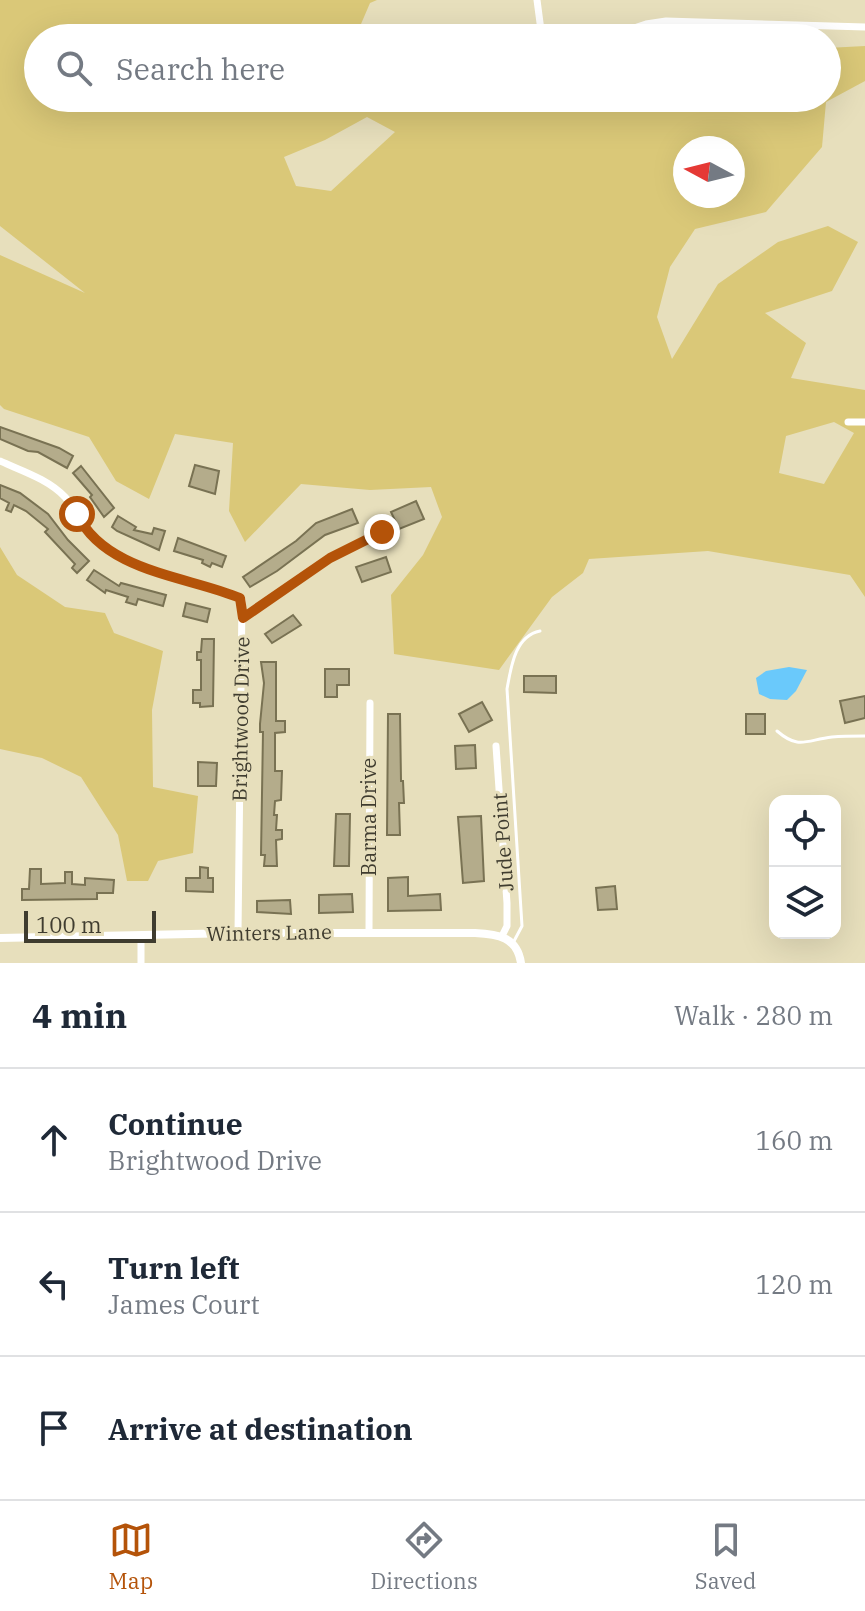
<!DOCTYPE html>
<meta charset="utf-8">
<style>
:root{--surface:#fff;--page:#f6f6f7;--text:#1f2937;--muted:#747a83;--line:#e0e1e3;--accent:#b45309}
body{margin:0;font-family:"IBM Plex Serif",serif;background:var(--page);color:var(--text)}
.controls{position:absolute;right:24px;bottom:24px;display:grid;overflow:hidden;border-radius:16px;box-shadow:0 8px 32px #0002}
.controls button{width:72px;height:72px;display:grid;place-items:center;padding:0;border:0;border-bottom:2px solid var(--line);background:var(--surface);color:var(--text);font:40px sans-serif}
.compass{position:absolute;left:673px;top:136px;width:72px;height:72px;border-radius:50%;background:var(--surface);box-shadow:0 8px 32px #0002;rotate:277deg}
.scale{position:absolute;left:24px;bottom:20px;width:132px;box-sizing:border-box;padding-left:8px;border:4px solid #3f3c2f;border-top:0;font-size:22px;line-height:28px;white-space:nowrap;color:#3f3c2f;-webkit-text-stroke:6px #e7dfbc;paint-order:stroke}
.stop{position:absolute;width:24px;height:24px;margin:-18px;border:6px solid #b45309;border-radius:50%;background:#fff}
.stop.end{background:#b45309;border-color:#fff;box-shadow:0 2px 8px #0008}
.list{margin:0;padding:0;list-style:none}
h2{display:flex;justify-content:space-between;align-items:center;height:104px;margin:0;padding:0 32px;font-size:34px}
h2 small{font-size:26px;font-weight:400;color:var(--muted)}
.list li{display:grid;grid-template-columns:52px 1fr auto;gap:24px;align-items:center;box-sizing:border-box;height:144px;padding:0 32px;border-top:2px solid var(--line)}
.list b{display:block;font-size:30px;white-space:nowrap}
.list p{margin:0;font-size:26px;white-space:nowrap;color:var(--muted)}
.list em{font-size:26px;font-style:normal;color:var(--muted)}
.icon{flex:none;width:44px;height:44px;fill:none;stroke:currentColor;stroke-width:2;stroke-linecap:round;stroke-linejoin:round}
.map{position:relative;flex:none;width:865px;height:963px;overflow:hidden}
.search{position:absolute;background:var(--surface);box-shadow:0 8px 32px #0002;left:24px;right:24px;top:24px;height:88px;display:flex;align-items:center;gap:20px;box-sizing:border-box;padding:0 28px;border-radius:44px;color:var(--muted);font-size:30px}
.sheet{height:536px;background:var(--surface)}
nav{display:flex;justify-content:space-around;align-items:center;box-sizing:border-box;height:112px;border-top:2px solid var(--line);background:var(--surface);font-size:22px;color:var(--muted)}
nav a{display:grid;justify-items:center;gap:4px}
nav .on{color:var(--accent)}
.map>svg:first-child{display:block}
.green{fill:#dac878;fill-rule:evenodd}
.water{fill:#6ac9fb}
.building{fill:#b4ac8b;stroke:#797253;stroke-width:2}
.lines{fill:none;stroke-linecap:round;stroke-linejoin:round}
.service{stroke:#fff;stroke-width:3}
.minor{stroke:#fff;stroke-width:7}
.tertiary{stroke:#fff;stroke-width:8}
.route{stroke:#b45309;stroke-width:10}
.labels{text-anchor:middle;stroke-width:6;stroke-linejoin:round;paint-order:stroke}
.street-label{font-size:20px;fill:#3f3c2f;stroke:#e7dfbc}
</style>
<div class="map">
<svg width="865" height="963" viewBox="0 0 865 963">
<rect width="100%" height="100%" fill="#e7dfbc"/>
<g class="green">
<path d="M0,0H377L370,3L355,38H38V98H827V48L865,46V81L826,102L822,147L766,212L695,229L670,267L657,317L672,359L718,284L778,242L828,226L858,242L832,291L765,313L806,343L791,378L865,390V597L850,575L708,551L589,559L583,573L552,597L499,670L394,654L391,595L423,555L442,517L431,487L370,490L301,484L245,542L229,511L233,443L175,434L149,499L116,481L89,437L4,409L0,405V255L85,293L0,226ZM367,117L395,132L331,191L296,186L284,157L325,140ZM685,148H733V196H685ZM834,422L854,433L824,484L779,473L786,436Z"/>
<polygon points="0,547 17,575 65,607 105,613 114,633 163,651 152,710 153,787 198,796 193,853 158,861 148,881 127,881 118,835 81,777 42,758 0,749"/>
</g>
<polygon class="water" points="789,667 807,670 796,691 787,700 770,699 759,694 756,678 766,671"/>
<g class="building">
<polygon points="0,427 59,448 73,456 67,468 38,452 28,451 0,439"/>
<polygon points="195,465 219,471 215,494 189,486"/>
<polygon points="81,466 114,508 104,517 90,497 92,495 73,473"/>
<polygon points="0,485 20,493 48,514 68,540 89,561 77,573 72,568 75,564 45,532 48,529 26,511 14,505 11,512 6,510 9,503 0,498"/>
<polygon points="416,501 424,519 399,529 391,512"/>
<polygon points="352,509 358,523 325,535 277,571 250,587 243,577 296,541 316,523"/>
<polygon points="118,516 136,527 134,530 152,534 154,528 165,531 159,550 117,531 112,527"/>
<polygon points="178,538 226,556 222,567 212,563 210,567 202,563 203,560 174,551"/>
<polygon points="386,557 391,572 362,582 356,567"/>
<polygon points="94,570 119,586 121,583 166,595 163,606 138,599 136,605 126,602 128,597 106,590 105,593 87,580"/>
<polygon points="186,603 210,609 207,622 183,616"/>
<polygon points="293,615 301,625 272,643 265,634"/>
<polygon points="202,639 214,639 213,706 200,707 200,703 193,703 193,690 201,690 201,660 197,660 197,652 201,652"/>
<polygon points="261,662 276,662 276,721 285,721 285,732 275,733 275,771 282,771 281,800 275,801 274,815 277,815 276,830 282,830 282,839 276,840 277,866 264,866 265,855 261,855 263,732 260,732 260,724 264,683"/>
<polygon points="325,669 349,669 349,685 337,685 337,697 325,697"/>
<polygon points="524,676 556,676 556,693 524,692"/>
<polygon points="865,696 865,718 845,723 840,701"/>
<polygon points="482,702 492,720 469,732 459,714"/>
<polygon points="388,714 400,714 401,781 403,781 404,803 399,803 400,835 387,835"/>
<rect x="746" y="714" width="19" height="20"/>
<polygon points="475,745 476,768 456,769 455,746"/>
<polygon points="198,762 217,763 216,786 198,786"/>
<polygon points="336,814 350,814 349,866 334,866"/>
<polygon points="481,816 484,881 463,883 458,817"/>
<polygon points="200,867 208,868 208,878 213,878 213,892 186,891 186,878 200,878"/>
<polygon points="30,869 41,869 41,884 65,883 65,872 72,872 72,884 85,885 85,878 114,880 113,893 97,893 97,899 22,900 22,889 29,889"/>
<polygon points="408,877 408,896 440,894 441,910 388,911 388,878"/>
<polygon points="615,886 617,909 598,910 596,888"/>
<polygon points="352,894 353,912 319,913 319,895"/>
<polygon points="290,900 291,914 257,912 257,901"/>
</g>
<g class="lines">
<g class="service">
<path d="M777,731C799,750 806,740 832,737C843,736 854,736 865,736"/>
<path d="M513,943L522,926L507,689C511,667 515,636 540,631"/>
</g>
<g class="minor">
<polyline points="537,0 542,38"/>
<polyline points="604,38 646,24 666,21 865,27"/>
<polyline points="848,422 865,422"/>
<path d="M0,461C22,471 48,479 65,497C79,512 87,531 103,546C127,565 206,588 237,596L242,600L238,933"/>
<polyline points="243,618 330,558 382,532"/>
<polyline points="496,746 507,903 507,926 502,936"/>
<polyline points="369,932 370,703"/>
<polyline points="141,936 141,963"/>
</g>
<path class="tertiary" d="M0,938L238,933H475C498,934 517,937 521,963"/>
</g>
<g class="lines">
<path class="route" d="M77,514C105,572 187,576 240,598L243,618L330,558L382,532"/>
</g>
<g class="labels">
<g class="street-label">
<text transform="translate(241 719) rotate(-89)" y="7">Brightwood Drive</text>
<text transform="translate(369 817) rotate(-90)" y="7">Barma Drive</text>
<text transform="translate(503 842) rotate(-94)" y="7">Jude Point</text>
<text transform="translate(269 933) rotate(-1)" y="7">Winters Lane</text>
</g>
</g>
</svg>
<div class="controls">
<button><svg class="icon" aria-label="locate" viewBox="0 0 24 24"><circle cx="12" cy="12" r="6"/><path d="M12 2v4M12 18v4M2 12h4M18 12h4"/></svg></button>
<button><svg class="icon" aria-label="layers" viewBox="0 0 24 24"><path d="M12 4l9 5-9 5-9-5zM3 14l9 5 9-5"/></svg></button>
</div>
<svg class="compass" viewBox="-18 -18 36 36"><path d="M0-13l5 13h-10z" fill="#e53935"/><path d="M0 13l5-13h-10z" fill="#747a83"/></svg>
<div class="scale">100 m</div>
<div class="stop" style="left:77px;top:514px"></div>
<div class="stop end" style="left:382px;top:532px"></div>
<div class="search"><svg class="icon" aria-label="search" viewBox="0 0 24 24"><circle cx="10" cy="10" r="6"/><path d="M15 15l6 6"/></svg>Search here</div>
</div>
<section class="sheet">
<h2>4 min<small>Walk · 280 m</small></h2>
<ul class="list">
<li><svg class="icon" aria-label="ahead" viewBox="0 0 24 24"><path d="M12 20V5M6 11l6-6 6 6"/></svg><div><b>Continue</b><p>Brightwood Drive</p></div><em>160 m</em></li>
<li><svg class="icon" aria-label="left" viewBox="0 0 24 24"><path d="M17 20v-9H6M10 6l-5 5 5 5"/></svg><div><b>Turn left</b><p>James Court</p></div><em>120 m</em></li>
<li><svg class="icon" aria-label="arrive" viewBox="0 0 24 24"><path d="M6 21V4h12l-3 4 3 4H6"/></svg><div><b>Arrive at destination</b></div></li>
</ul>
</section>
<nav>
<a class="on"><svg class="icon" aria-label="map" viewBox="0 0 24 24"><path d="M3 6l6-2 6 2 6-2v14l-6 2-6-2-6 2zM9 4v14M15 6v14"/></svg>Map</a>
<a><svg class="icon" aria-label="directions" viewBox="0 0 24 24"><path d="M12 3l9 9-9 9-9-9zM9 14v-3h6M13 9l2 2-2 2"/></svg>Directions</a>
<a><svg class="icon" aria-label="saved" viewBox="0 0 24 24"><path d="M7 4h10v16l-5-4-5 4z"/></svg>Saved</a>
</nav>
